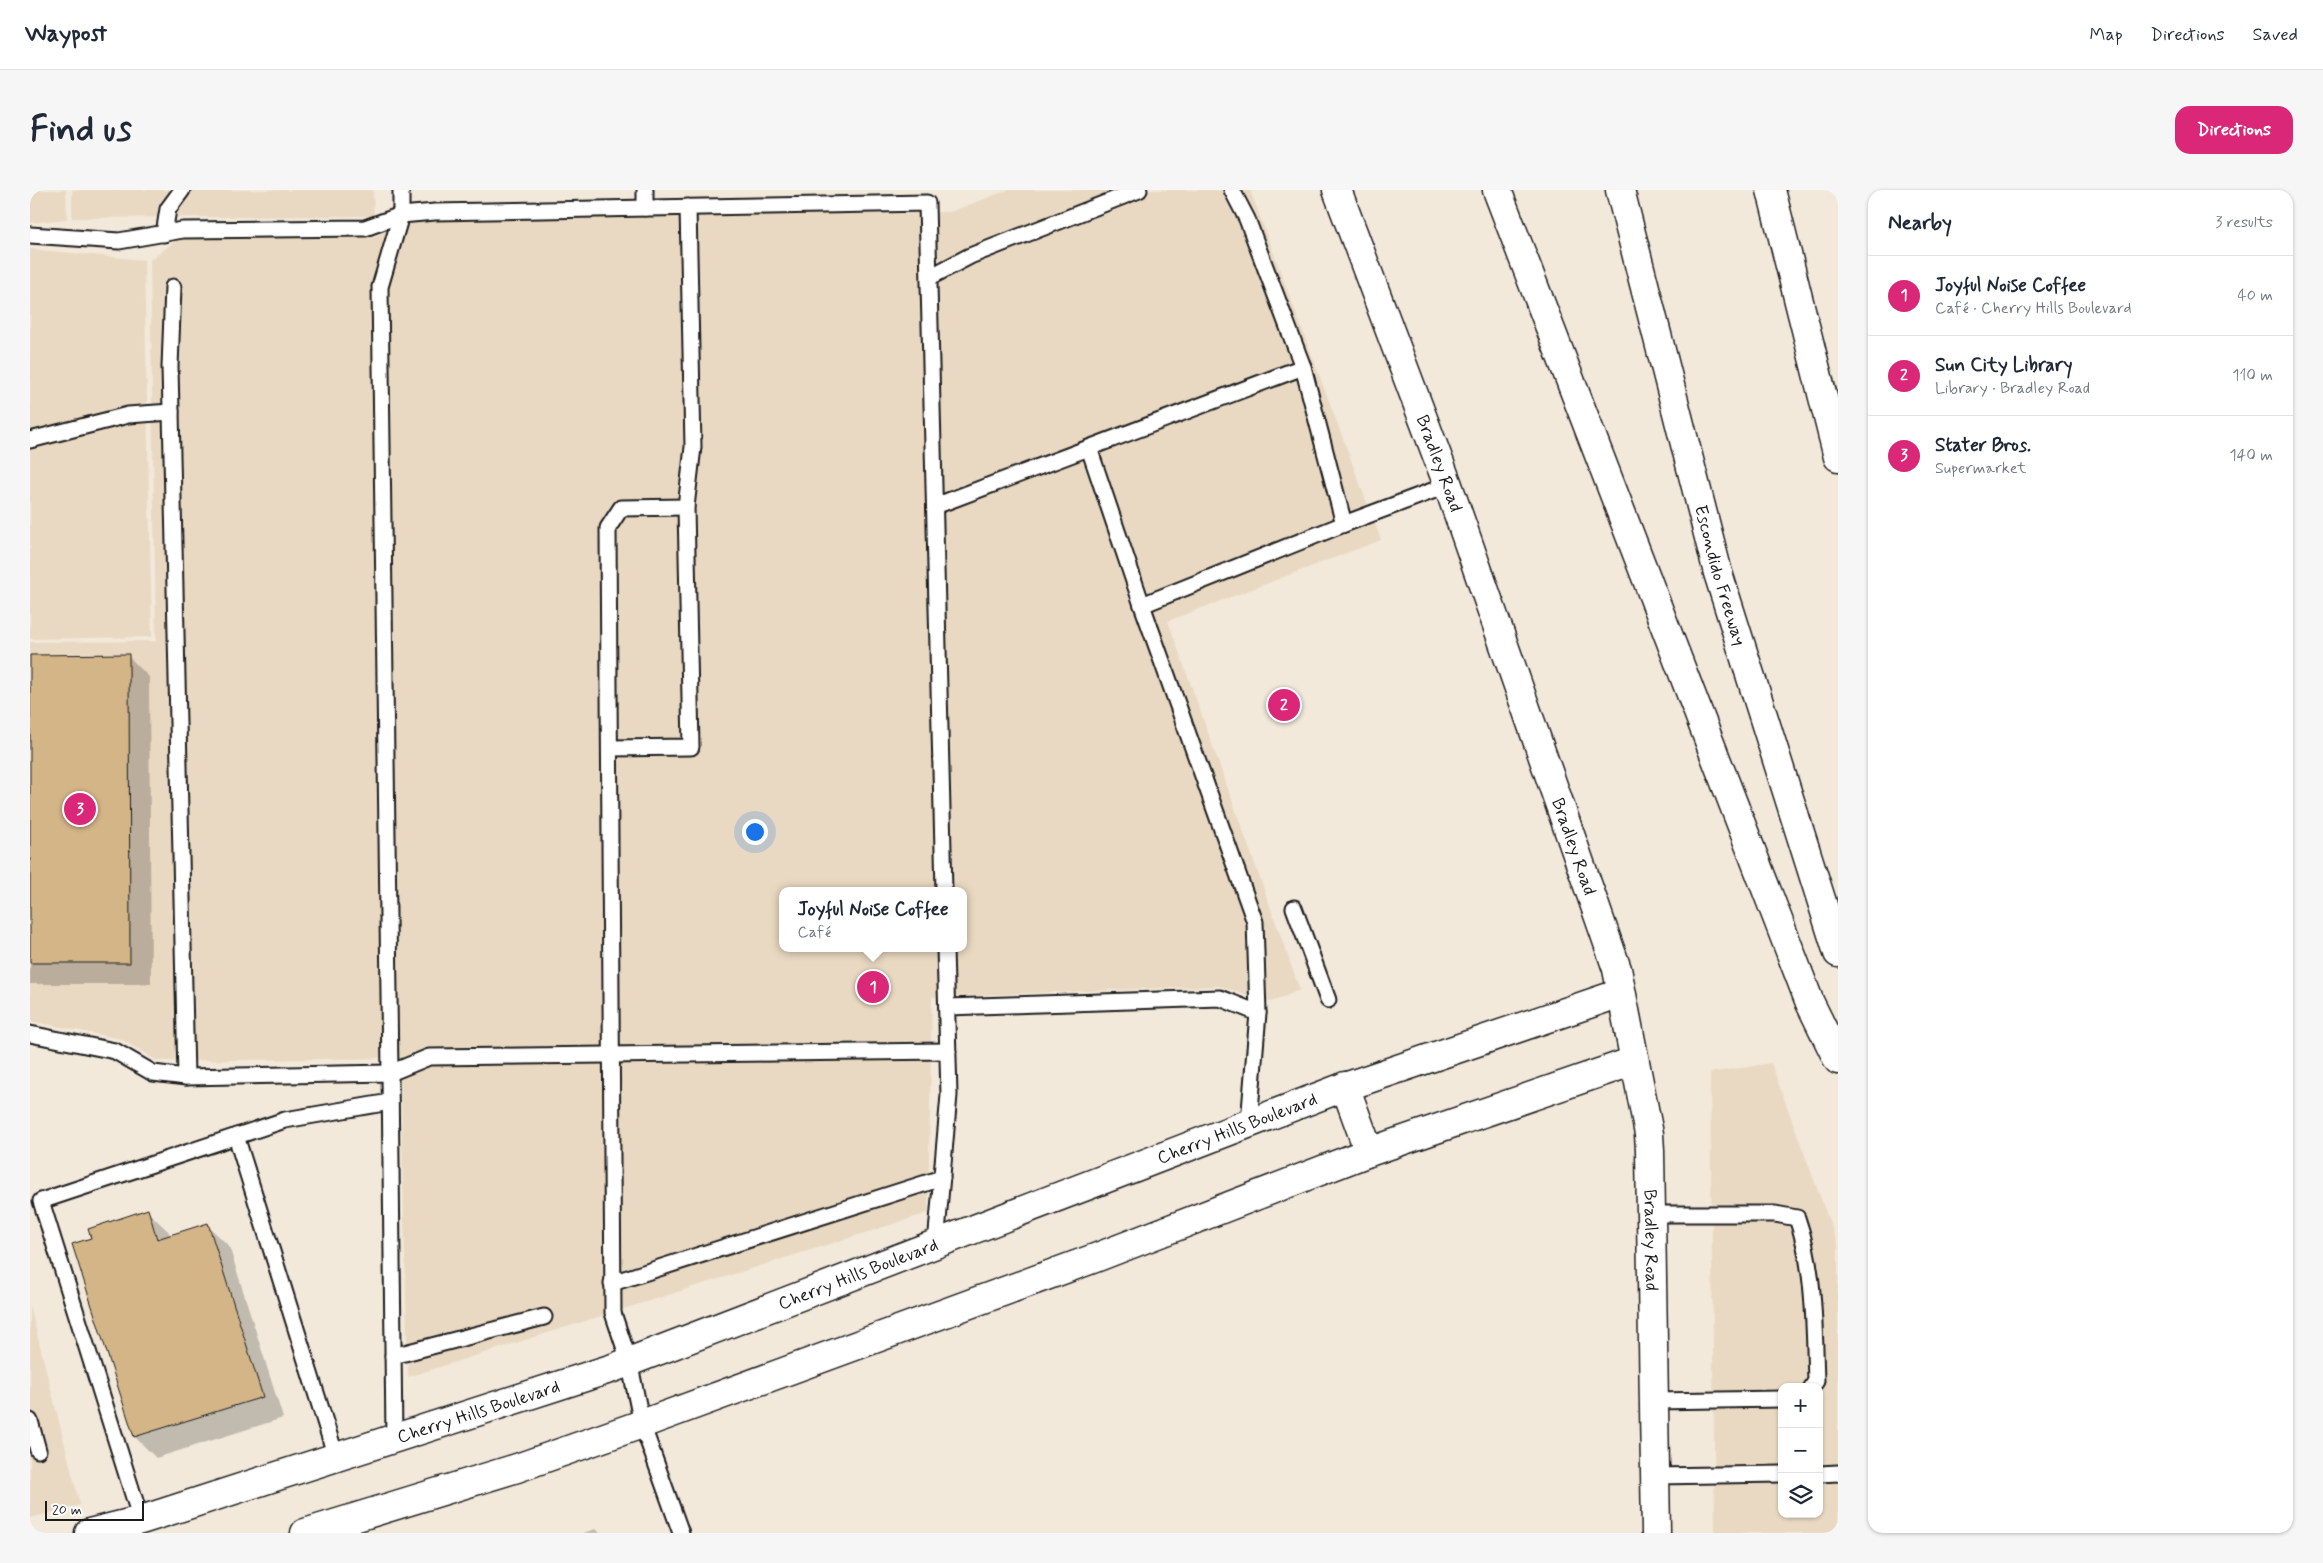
<!DOCTYPE html>
<meta charset="utf-8">
<style>
:root{--surface:#fff;--page:#f6f6f7;--text:#1f2937;--muted:#747a83;--line:#e0e1e3;--accent:#db2777}
body{margin:0;font-family:Mynerve,sans-serif;background:var(--page);color:var(--text)}
.controls{position:absolute;right:15px;bottom:15px;display:grid;overflow:hidden;border-radius:10px;box-shadow:0 1px 4px #0004}
.controls button{width:45px;height:45px;display:grid;place-items:center;padding:0;border:0;border-bottom:1px solid var(--line);background:var(--surface);color:var(--text);font:25px sans-serif}
.scale{position:absolute;left:15px;bottom:12px;width:99px;box-sizing:border-box;padding-left:5px;border:2px solid #1c1c1c;border-top:0;font-size:14px;line-height:18px;white-space:nowrap;color:#1c1c1c;-webkit-text-stroke:4px #fff;paint-order:stroke}
.you{position:absolute;left:724px;top:641px;width:18px;height:18px;margin:-12px;border:4px solid #fff;border-radius:50%;background:#1a73e8;box-shadow:0 0 0 8px #1a73e833}
.badge{display:grid;place-items:center;width:32px;height:32px;border-radius:50%;background:var(--accent);color:#fff;font-size:16px;font-weight:700}
.pin{position:absolute;translate:-50% -50%;border:2px solid #fff;box-shadow:0 1px 5px #0006}
.popup{position:absolute;left:749px;top:697px;width:188px;height:65px;box-sizing:border-box;display:grid;place-content:center;border-radius:10px;background:var(--surface);filter:drop-shadow(0 1px 4px #0005);font-size:16px;white-space:nowrap;color:var(--muted)}
.popup b{font-size:19px;color:var(--text)}
.popup::after{content:'';position:absolute;left:50%;top:100%;margin-left:-10px;border:10px solid transparent;border-top-color:var(--surface)}
.list{margin:0;padding:0;list-style:none}
h2{display:flex;justify-content:space-between;align-items:center;height:65px;margin:0;padding:0 20px;font-size:21px}
h2 small{font-size:16px;font-weight:400;color:var(--muted)}
.list li{display:grid;grid-template-columns:32px 1fr auto;gap:15px;align-items:center;box-sizing:border-box;height:80px;padding:0 20px;border-top:1px solid var(--line)}
.list b{display:block;font-size:19px;white-space:nowrap}
.list p{margin:0;font-size:16px;white-space:nowrap;color:var(--muted)}
.list em{font-size:16px;font-style:normal;color:var(--muted)}
.icon{flex:none;width:28px;height:28px;fill:none;stroke:currentColor;stroke-width:2;stroke-linecap:round;stroke-linejoin:round}
.map{position:relative;flex:none;width:1808px;height:1343px;overflow:hidden;border-radius:15px}
header{display:flex;align-items:center;gap:30px;box-sizing:border-box;height:70px;padding:0 25px;background:var(--surface);border-bottom:1px solid var(--line)}
header strong{font-size:24px}
nav{display:flex;gap:28px;margin-inline-start:auto;font-size:18px}
.intro{display:flex;align-items:center;justify-content:space-between;box-sizing:border-box;height:120px;padding:0 30px}
h1{margin:0;font-size:35px}
.button{padding:12px 22px;border-radius:15px;background:var(--accent);color:#fff;font-size:18px;font-weight:700}
main{display:flex;gap:30px;padding:0 30px}
aside{flex:1;background:var(--surface);border-radius:15px;box-shadow:0 1px 4px #0004}
.map>svg:first-child{display:block}
.built{fill:#e9d9c2;fill-rule:evenodd}
.shadow{fill:#0003}
.building{fill:#d3b587;stroke:#1c1c1c}
.lines{fill:none;stroke-linecap:round;stroke-linejoin:round}
.lane-casing{stroke:#1c1c1c;stroke-width:19}
.secondary-casing{stroke:#1c1c1c;stroke-width:31}
.highway-casing{stroke:#1c1c1c;stroke-width:31}
.lane{stroke:#fff;stroke-width:15}
.secondary{stroke:#fff;stroke-width:28}
.highway{stroke:#fff;stroke-width:28}
.labels{text-anchor:middle;stroke-width:4;stroke-linejoin:round;paint-order:stroke}
.street-label{font-size:18px;fill:#1c1c1c;stroke:#fff}
</style>
<header>
<strong>Waypost</strong>
<nav><a>Map</a><a>Directions</a><a>Saved</a></nav>
</header>
<div class="intro"><h1>Find us</h1><a class="button">Directions</a></div>
<main>
<div class="map">
<svg width="1808" height="1343" viewBox="0 0 1808 1343">
<rect width="100%" height="100%" fill="#f2e9db"/>
<filter id="ink" filterUnits="userSpaceOnUse"><feTurbulence type="fractalNoise" baseFrequency=".02" numOctaves="2"/><feDisplacementMap in="SourceGraphic" scale="10" xChannelSelector="R" yChannelSelector="G"/><feConvolveMatrix kernelMatrix="1 2 1 2 8 2 1 2 1" color-interpolation-filters="sRGB"/></filter>
<g filter="url(#ink)">
<g class="built">
<polygon points="0,0 36,0 37,29 0,33"/>
<polygon points="42,0 343,0 344,26 42,28"/>
<path d="M978,0H1220L1351,350L1138,431L1270,800L1241,812L1189,796L902,807L898,1023L378,1187L370,868L127,871L91,849L0,831V452L126,451L120,70L152,46L343,47L384,30L920,22ZM753,701H933V758H753Z"/>
<polygon points="0,59 114,70 122,447 0,449"/>
<path d="M1741,873L1808,1055V1343H1685L1680,883ZM1752,1197H1789V1324H1752Z"/>
<polygon points="0,1116 50,1315 0,1328"/>
</g>
<g class="shadow">
<polygon points="0,466 98,466 119,487 121,794 0,794"/>
<polygon points="117,1021 139,1042 140,1046 177,1035 199,1056 253,1228 126,1268 105,1247 62,1049"/>
<polygon points="566,1339 570,1343 553,1343"/>
</g>
<g class="building">
<polygon points="99,464 100,773 0,773 0,465"/>
<polygon points="118,1019 127,1049 178,1033 233,1207 104,1247 42,1054 61,1048 58,1039"/>
</g>
<g class="lines">
<defs>
<g id="lane">
<polyline points="371,0 371,25 350,97 360,883 399,867 918,861"/>
<polyline points="615,0 615,18"/>
<polyline points="1202,0 1217,29 1273,177 1314,334 1112,415 1225,732 1228,823 1219,933"/>
<polyline points="134,44 138,19 152,0"/>
<polyline points="0,45 89,51 153,40 335,38 371,25 405,22 897,13 914,701"/>
<polyline points="900,87 940,66 1109,0"/>
<polyline points="143,97 140,177 156,887"/>
<polyline points="0,250 98,225 141,222"/>
<polyline points="1059,258 1112,415"/>
<polyline points="905,316 1273,177"/>
<polyline points="1314,334 1418,295"/>
<polyline points="580,558 661,557 656,317 663,257 658,17"/>
<polyline points="1264,718 1298,810"/>
<polyline points="917,817 1190,808 1228,823"/>
<polyline points="0,844 85,861 123,883 156,887 360,883 364,1249"/>
<polyline points="206,946 306,1267"/>
<path d="M1621,1024H1745L1767,1028C1785,1079 1784,1137 1786,1191L1782,1197"/>
<polyline points="906,1054 919,905 915,758"/>
<polyline points="582,1093 912,988"/>
<polyline points="363,1166 514,1127"/>
<polyline points="1624,1211 1752,1209"/>
<polyline points="0,1231 8,1260"/>
<polyline points="1789,1284 1808,1283"/>
<polyline points="1625,1286 1752,1284"/>
<polyline points="111,1330 11,1011 255,930 360,912"/>
<polyline points="651,1343 612,1234 599,1171 583,1123 578,338 591,318 656,317"/>
</g>
<g id="secondary">
<path id="s1" d="M1307,0L1418,295L1587,779L1619,944L1620,961L1626,1343"/>
<polyline points="1315,896 1339,962"/>
<path id="s2" d="M59,1343L111,1330L583,1178L1306,900L1591,803"/>
<polyline points="275,1343 487,1278 612,1234 1065,1068 1339,962 1604,871"/>
</g>
<g id="highway">
<polyline points="1467,0 1780,813 1808,870"/>
<path id="s3" d="M1590,0L1688,383L1808,763"/>
<polyline points="1741,0 1808,267"/>
</g>
</defs>
<use href="#lane" class="lane-casing"/>
<use href="#secondary" class="secondary-casing"/>
<use href="#highway" class="highway-casing"/>
<use href="#lane" class="lane"/>
<use href="#secondary" class="secondary"/>
<use href="#highway" class="highway"/>
</g>
</g>
<g class="labels">
<g class="street-label">
<text dy="6" stroke="none"><textPath href="#s1" startOffset="292">Bradley Road</textPath></text>
<text dy="6" stroke="none"><textPath href="#s3" startOffset="398">Escondido Freeway</textPath></text>
<text dy="6" stroke="none"><textPath href="#s1" startOffset="698">Bradley Road</textPath></text>
<text dy="6" stroke="none"><textPath href="#s2" startOffset="1218">Cherry Hills Boulevard</textPath></text>
<text dy="6" stroke="none"><textPath href="#s1" startOffset="1102">Bradley Road</textPath></text>
<text dy="6" stroke="none"><textPath href="#s2" startOffset="812">Cherry Hills Boulevard</textPath></text>
<text dy="6" stroke="none"><textPath href="#s2" startOffset="408">Cherry Hills Boulevard</textPath></text>
</g>
</g>
</svg>
<div class="controls">
<button>+</button>
<button>−</button>
<button><svg class="icon" aria-label="layers" viewBox="0 0 24 24"><path d="M12 4l9 5-9 5-9-5zM3 14l9 5 9-5"/></svg></button>
</div>
<div class="scale">20 m</div>
<div class="you"></div>
<div class="pin badge" style="left:843px;top:797px">1</div>
<div class="popup"><b>Joyful Noise Coffee</b>Café</div>
<div class="pin badge" style="left:1254px;top:515px">2</div>
<div class="pin badge" style="left:50px;top:619px">3</div>
</div>
<aside>
<h2>Nearby<small>3 results</small></h2>
<ul class="list">
<li><span class="badge">1</span><div><b>Joyful Noise Coffee</b><p>Café · Cherry Hills Boulevard</p></div><em>40 m</em></li>
<li><span class="badge">2</span><div><b>Sun City Library</b><p>Library · Bradley Road</p></div><em>110 m</em></li>
<li><span class="badge">3</span><div><b>Stater Bros.</b><p>Supermarket</p></div><em>140 m</em></li>
</ul>
</aside>
</main>
